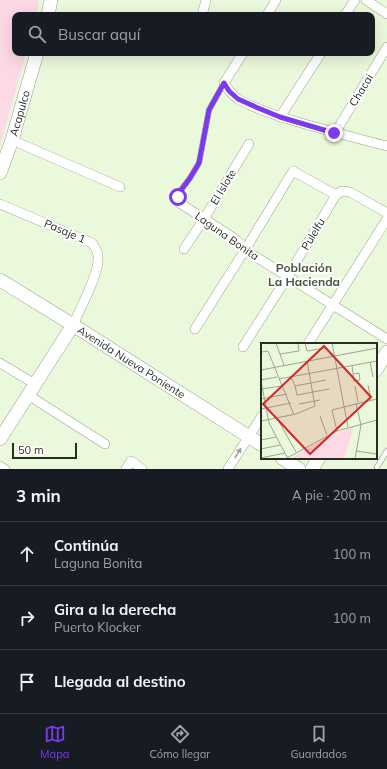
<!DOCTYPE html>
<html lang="es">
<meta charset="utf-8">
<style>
:root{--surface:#171b24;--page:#242831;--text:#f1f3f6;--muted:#9ea1a6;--line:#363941;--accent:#7c3aed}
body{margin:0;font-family:Mulish,sans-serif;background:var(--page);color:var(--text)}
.scale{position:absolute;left:12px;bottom:10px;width:65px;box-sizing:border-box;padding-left:4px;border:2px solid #282d22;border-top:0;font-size:11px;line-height:14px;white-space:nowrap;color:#282d22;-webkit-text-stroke:3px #fff;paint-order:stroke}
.stop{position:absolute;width:12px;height:12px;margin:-9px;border:3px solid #7c3aed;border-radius:50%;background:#fff}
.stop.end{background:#7c3aed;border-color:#fff;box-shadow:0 1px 4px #0008}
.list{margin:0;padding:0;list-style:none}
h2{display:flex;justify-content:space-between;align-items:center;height:52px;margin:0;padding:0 16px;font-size:17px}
h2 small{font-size:13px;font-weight:400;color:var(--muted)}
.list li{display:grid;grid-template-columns:26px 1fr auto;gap:12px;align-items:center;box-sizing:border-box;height:64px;padding:0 16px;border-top:1px solid var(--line)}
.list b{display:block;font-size:15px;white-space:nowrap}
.list p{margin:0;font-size:13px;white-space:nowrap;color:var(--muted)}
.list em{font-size:13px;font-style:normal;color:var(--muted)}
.icon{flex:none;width:22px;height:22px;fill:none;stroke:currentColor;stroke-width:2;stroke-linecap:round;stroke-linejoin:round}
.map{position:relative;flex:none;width:387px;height:469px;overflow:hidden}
.search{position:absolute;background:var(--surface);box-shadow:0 4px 16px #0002;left:12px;right:12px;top:12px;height:44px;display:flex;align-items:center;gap:10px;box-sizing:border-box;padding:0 14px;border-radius:8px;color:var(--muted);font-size:15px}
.sheet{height:244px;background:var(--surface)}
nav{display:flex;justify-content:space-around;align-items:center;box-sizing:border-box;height:56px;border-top:1px solid var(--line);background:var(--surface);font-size:11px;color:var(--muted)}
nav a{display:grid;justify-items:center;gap:2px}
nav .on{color:var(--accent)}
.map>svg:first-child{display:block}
.green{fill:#fdd8e5}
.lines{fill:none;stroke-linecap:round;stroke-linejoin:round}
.lane-casing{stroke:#99a58a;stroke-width:6}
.street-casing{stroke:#99a58a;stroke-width:10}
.secondary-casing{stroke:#99a58a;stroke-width:14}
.lane{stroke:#fff;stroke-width:4.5}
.street{stroke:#fff;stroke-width:9}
.secondary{stroke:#fff;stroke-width:13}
.oneway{fill:#9ea09c}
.route{stroke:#7c3aed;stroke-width:5}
.labels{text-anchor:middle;stroke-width:4;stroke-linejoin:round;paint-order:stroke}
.street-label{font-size:11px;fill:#282d22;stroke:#fff}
.neighbourhood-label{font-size:12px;font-weight:bold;fill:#4a553d;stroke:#fff}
.inset-road{fill:none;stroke:#9ca791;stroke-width:1}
.view{fill:#d62828;fill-opacity:0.15;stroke:#d62828;stroke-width:2}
.inset-edge{fill:none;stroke:#282d22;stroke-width:2}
</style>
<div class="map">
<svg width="387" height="469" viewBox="0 0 387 469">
<rect width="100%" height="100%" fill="#eaf8db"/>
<polygon class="green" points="0,0 39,0 37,15 15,15 15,53 26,53 0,146"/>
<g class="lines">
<defs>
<g id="lane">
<polyline points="178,202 178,197 181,190 190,178 199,163 209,110 224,83"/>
<polyline points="377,467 387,451"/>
</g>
<g id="street">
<polyline points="366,0 387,14"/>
<polyline points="202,15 206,0"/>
<polyline points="267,15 276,0"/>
<polyline points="345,15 355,0"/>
<path d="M243,53L224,83C228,90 232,95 238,99C257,110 280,117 301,123C330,131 358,139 387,146"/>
<polyline points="280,117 321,53"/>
<polyline points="335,133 387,47"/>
<polyline points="12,140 120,187"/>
<polyline points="178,202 234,238 240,243 245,250 387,339"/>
<path d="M0,204L92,243C95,247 98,251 98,257C100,272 80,309 73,325"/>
<polyline points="184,249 204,219 249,144"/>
<polyline points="195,329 245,250 293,171 336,195"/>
<polyline points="308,344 387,219"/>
<polyline points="243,347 288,276 336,195 342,191 350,192 387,213"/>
<polyline points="0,363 35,384"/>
<polyline points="28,395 105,444"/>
<polyline points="0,466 5,469"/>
<polyline points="126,469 131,461 142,469"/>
<polyline points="228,469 262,416"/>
</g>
<g id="secondary">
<polyline points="48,15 51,0"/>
<path id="s1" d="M0,173L12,140L37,53"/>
<path id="s2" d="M0,280L73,325L262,445"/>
<polyline points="376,370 387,352"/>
<polyline points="0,439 73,325"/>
<polyline points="282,458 299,469"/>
<polyline points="312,469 319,458"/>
</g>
</defs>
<use href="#lane" class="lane-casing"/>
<use href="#street" class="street-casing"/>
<use href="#secondary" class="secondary-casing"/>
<use href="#lane" class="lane"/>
<use href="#street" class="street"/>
<use href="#secondary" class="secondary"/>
</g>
<defs><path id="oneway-solid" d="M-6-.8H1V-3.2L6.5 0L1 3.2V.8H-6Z"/></defs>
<use class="oneway" href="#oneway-solid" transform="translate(238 453) rotate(-58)"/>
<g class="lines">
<polyline class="route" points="178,197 181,190 190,178 199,163 209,110 224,83 229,91 238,99 258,108 280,117 334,133"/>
</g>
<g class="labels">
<g class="street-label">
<text transform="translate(361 90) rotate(-59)" y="4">Chacai</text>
<text dy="4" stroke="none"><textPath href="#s1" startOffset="63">Acapulco</textPath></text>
<text transform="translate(223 187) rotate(-59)" y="4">El Islote</text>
<text transform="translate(65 231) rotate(23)" y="4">Pasaje 1</text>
<text transform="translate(313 234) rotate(-59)" y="4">Pulelfu</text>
<text transform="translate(227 236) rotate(35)" y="4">Laguna Bonita</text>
<text dy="4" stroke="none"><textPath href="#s2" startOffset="155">Avenida Nueva Poniente</textPath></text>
</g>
<g class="neighbourhood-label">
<text x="304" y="272">Población<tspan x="304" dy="14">La Hacienda</tspan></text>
</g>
</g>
<g transform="translate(261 343)">
<rect width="116" height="116" fill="#eaf8db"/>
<path d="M93,84L83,116H28L71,92Z" fill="#fdd8e5"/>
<path class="inset-road" d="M15,0L23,22M44,0L46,8L64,5M71,0L87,84M0,9L7,8L33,72M19,11L38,8L37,0M109,19L112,34M91,23L92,31L93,38L99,37L98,30L92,31M0,27L116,5M30,34L34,43L65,37M18,36L116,18M0,37L16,34M0,38L8,80L26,114M107,42L110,57M34,43L36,52L68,46M94,43L97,59M0,46L21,43M0,56L26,51M38,61L59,57M0,66L30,60M59,73L66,92M16,75L35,109M0,78L35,71L54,63L46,18M76,88L71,67L116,56M0,97L15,94M0,106L19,102M95,108L116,111M0,115L24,110M24,116L76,88L116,77M94,116L100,82L95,60"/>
<path class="view" d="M63,3L110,54L49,111L2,61Z"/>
<rect width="116" height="116" class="inset-edge"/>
</g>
</svg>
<div class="scale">50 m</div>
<div class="stop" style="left:178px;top:197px"></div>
<div class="stop end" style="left:334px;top:133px"></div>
<div class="search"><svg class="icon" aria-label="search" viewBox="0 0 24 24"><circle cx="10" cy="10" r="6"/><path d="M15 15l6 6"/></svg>Buscar aquí</div>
</div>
<section class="sheet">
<h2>3 min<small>A pie · 200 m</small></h2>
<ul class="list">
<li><svg class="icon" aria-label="ahead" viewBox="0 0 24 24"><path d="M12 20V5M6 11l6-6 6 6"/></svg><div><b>Continúa</b><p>Laguna Bonita</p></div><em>100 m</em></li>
<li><svg class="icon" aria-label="right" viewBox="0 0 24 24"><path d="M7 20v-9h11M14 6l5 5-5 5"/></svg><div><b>Gira a la derecha</b><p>Puerto Klocker</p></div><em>100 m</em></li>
<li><svg class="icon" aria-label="arrive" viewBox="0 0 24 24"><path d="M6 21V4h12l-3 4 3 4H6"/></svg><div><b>Llegada al destino</b></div></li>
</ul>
</section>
<nav>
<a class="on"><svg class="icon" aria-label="map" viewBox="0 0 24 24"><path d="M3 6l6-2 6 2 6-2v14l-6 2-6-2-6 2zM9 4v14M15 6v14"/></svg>Mapa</a>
<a><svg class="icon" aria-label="directions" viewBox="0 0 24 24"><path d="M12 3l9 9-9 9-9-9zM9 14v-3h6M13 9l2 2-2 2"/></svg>Cómo llegar</a>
<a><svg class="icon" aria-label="saved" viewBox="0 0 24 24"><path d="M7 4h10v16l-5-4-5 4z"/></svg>Guardados</a>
</nav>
